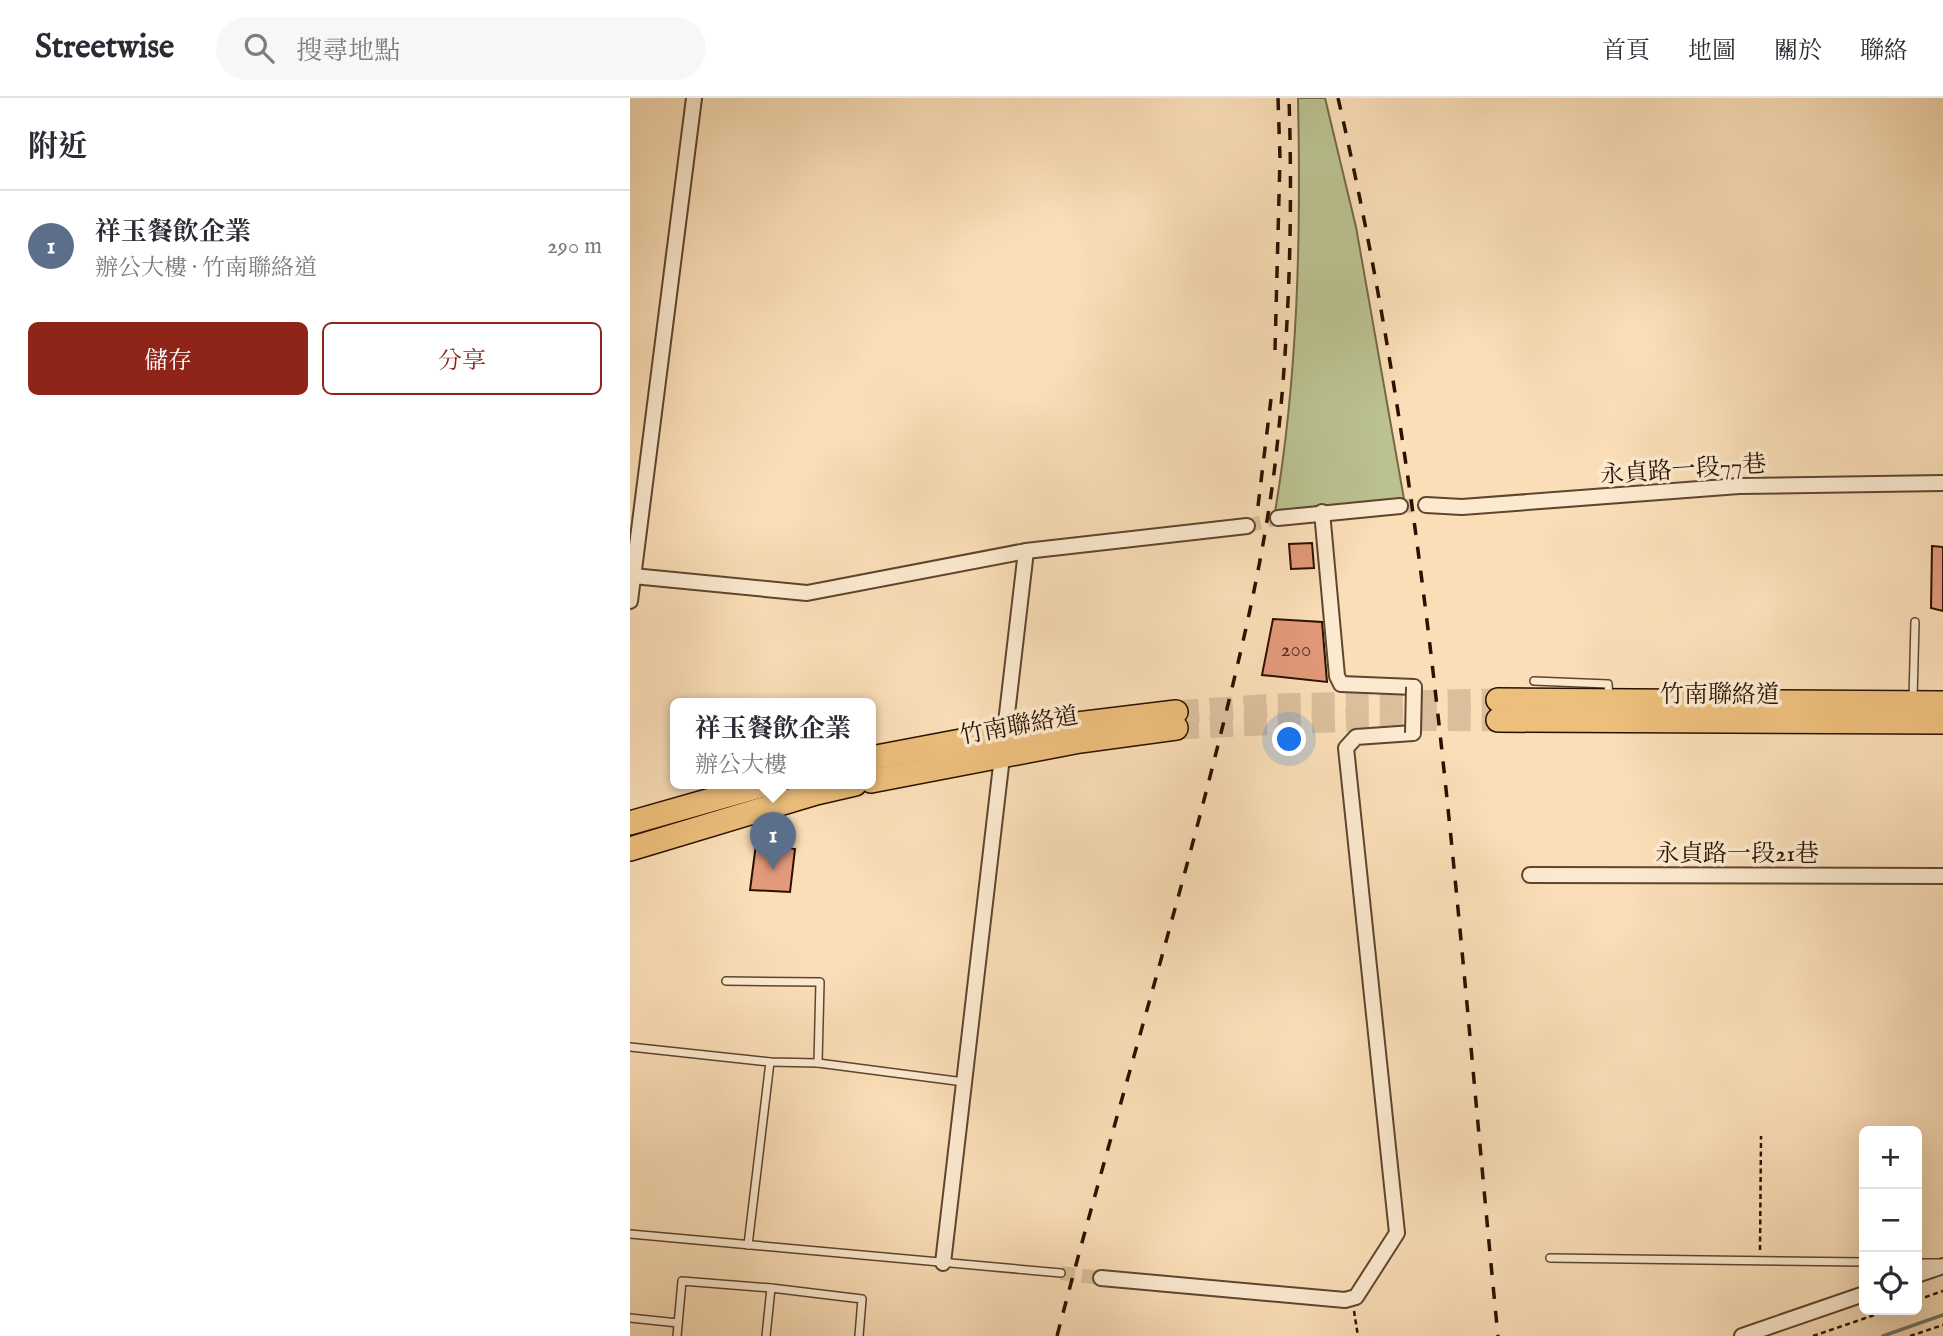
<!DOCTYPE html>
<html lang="zh-TW">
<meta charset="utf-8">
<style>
:root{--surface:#fff;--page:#f7f7f7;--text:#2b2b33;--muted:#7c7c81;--line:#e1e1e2;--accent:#8f2418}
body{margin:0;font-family:"IM FELL English","Noto Serif TC",serif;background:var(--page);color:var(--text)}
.controls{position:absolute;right:21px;bottom:21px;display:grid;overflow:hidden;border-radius:10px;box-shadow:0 7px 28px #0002}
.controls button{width:63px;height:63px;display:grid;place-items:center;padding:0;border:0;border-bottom:2px solid var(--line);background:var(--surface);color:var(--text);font:35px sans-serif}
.you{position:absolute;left:660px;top:642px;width:24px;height:24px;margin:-18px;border:5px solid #fff;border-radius:50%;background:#1a73e8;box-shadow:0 0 0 10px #1a73e833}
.badge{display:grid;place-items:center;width:46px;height:46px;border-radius:50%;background:var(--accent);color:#fff;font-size:23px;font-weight:700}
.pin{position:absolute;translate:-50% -58px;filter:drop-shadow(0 2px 4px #0008)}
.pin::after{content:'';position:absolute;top:37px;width:24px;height:21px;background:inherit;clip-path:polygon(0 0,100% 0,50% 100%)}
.popup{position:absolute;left:40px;top:600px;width:206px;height:91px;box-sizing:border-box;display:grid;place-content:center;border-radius:10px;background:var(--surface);filter:drop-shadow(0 2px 5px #0005);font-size:23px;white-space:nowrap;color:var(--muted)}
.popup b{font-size:26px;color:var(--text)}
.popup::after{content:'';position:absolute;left:50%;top:100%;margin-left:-14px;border:14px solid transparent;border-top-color:var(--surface)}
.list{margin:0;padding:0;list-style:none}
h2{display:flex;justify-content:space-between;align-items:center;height:91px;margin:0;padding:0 28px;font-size:30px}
h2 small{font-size:23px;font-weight:400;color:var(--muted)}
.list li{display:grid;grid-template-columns:46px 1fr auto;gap:21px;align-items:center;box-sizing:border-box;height:112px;padding:0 28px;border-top:2px solid var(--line)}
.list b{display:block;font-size:26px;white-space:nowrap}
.list p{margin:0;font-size:23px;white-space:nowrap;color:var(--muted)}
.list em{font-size:23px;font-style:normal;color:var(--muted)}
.actions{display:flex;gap:14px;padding:21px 28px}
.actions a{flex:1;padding:16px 0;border:2px solid var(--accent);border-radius:10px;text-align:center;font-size:24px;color:var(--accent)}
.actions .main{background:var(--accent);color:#fff}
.icon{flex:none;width:38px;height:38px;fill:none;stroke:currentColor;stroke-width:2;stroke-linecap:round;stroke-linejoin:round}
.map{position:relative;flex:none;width:1313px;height:1238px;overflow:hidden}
header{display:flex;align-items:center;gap:42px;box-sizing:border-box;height:98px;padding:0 35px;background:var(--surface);border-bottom:2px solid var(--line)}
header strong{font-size:33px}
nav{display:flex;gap:38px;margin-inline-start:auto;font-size:24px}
.search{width:490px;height:63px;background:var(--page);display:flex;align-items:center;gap:18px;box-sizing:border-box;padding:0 24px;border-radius:38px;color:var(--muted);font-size:26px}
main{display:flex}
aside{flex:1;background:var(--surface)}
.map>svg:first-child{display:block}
.green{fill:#bbc290;stroke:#736948;stroke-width:2}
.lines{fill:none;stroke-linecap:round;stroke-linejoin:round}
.stream{stroke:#717865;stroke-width:3.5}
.building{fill:#e3997b;stroke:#2b1000;stroke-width:2}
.street-tunnel{stroke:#dbbf9c;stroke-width:14;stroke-dasharray:14 7;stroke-linecap:butt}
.primary-tunnel{stroke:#dbbf9c;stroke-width:23;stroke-dasharray:23 11;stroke-linecap:butt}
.lane-casing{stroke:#5f442e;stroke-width:10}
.street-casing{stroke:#5f442e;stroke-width:18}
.primary-casing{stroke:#2b1000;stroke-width:26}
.path{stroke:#2b1000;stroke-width:2.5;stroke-dasharray:5 3.5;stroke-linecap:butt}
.lane{stroke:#fcead0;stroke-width:7}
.street{stroke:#fcead0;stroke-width:14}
.primary{stroke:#edbf7c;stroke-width:23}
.rail{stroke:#2b1000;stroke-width:3.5;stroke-dasharray:12 12;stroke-linecap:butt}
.street-bridge-casing{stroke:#5f442e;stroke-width:18;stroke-linecap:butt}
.street-bridge{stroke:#fcead0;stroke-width:14}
.labels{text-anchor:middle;stroke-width:7;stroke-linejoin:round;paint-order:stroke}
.number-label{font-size:21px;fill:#59321f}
.street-label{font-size:24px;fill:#2b1000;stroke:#fcead0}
</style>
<header>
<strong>Streetwise</strong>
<div class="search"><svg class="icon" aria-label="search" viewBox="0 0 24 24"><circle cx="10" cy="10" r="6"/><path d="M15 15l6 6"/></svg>搜尋地點</div>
<nav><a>首頁</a><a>地圖</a><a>關於</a><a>聯絡</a></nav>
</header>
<main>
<aside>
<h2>附近<small></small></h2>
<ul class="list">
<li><span class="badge" style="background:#5c6f8a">1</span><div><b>祥玉餐飲企業</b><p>辦公大樓 · 竹南聯絡道</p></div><em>290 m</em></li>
</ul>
<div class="actions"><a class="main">儲存</a><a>分享</a></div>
</aside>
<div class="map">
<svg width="1313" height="1238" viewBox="0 0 1313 1238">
<rect width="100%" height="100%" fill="#fadeb7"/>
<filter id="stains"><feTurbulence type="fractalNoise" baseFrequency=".00286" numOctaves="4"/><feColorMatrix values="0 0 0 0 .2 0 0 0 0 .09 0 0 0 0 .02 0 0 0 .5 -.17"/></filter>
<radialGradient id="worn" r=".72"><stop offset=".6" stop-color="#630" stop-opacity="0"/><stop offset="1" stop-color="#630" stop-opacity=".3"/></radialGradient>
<path class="green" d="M668,0H695L726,129L774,401L645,414C668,277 671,139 668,0Z"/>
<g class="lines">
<polyline class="stream" points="1253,1238 1313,1217"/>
</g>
<g class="building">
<polygon points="682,445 684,470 661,471 659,446"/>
<polygon points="1302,448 1313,449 1313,513 1301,510"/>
<polygon points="643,521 692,524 697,584 632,577"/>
<polygon points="126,746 165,751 160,794 120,792"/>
</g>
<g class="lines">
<g class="street-tunnel">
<polyline points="770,408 796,407"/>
<polyline points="617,428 648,420"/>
<polyline points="431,1175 471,1180"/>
</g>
<g class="primary-tunnel">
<polyline points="546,614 643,607 868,602"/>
<polyline points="546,630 741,621 868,622"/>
</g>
<defs>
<g id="lane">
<polyline points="904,583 978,586 979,599"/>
<polyline points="1283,601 1285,524"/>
<polyline points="96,883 190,884 188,965"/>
<polyline points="0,949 140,964 188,965 334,984"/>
<polyline points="0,1136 431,1175"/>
<polyline points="118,1147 140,964"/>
<polyline points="920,1160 1234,1164"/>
<polyline points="1287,1165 1309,1165"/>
<polyline points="0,1220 48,1225"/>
<polyline points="47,1238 52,1183 141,1190"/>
<polyline points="136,1238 141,1190 232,1201 229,1238"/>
</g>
<g id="street">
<polyline points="796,407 832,409 1109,388 1313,385"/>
<polyline points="692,414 707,578 711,586 784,589"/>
<polyline points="648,420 770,408"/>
<polyline points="3,478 177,495 396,453 617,428"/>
<polyline points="0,503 64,0"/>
<polyline points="900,777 1313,778"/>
<polyline points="313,1165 396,453"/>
<polyline points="1287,1177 1313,1168"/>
<polyline points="471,1180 715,1202 726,1199 767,1135 716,650 726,639 783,635"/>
<polyline points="1112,1238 1234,1196"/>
</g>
<g id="primary">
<polyline points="868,602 1313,605"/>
<polyline points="868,622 1313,624"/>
<polyline points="241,660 373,635 546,614"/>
<polyline points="241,683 450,643 546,630"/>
<polyline points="0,725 137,686"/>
<polyline points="0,751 186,695 225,686"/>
</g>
</defs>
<use href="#lane" class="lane-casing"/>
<use href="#street" class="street-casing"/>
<use href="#primary" class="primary-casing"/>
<g class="path">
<polyline points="1130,1152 1131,1038"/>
<polyline points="1287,1202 1313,1193"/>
<polyline points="724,1213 728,1238"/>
<polyline points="1183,1238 1259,1212"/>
<polyline points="1280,1238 1313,1227"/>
</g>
<use href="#lane" class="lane"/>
<use href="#street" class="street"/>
<use href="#primary" class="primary"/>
<g class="rail">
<path d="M708,0C802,406 827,824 868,1238"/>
<polyline points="645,252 650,60 648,0"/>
<polyline points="628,408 641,301"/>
<path d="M427,1238C478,1043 537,850 586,655C609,563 632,469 644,375C659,250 663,125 659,0"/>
</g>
<defs>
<polyline id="street-bridge" points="783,635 784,589"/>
</defs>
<use href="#street-bridge" class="street-bridge-casing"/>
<use href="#street-bridge" class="street-bridge"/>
</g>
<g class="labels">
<g class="number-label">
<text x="666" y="558">200</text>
</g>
<g class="street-label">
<text transform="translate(1053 371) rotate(-4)" y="8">永貞路一段77巷</text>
<text x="1090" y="604">竹南聯絡道</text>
<text transform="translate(389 627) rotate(-10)" y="8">竹南聯絡道</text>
<text x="1107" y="763">永貞路一段21巷</text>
</g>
</g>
<rect width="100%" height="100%" filter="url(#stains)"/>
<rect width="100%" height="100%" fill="url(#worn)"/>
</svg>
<div class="controls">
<button>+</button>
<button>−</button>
<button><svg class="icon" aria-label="locate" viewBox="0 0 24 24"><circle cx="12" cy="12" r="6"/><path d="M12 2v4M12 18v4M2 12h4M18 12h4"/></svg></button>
</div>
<div class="you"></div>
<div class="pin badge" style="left:143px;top:772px;background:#5c6f8a">1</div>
<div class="popup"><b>祥玉餐飲企業</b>辦公大樓</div>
</div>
</main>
